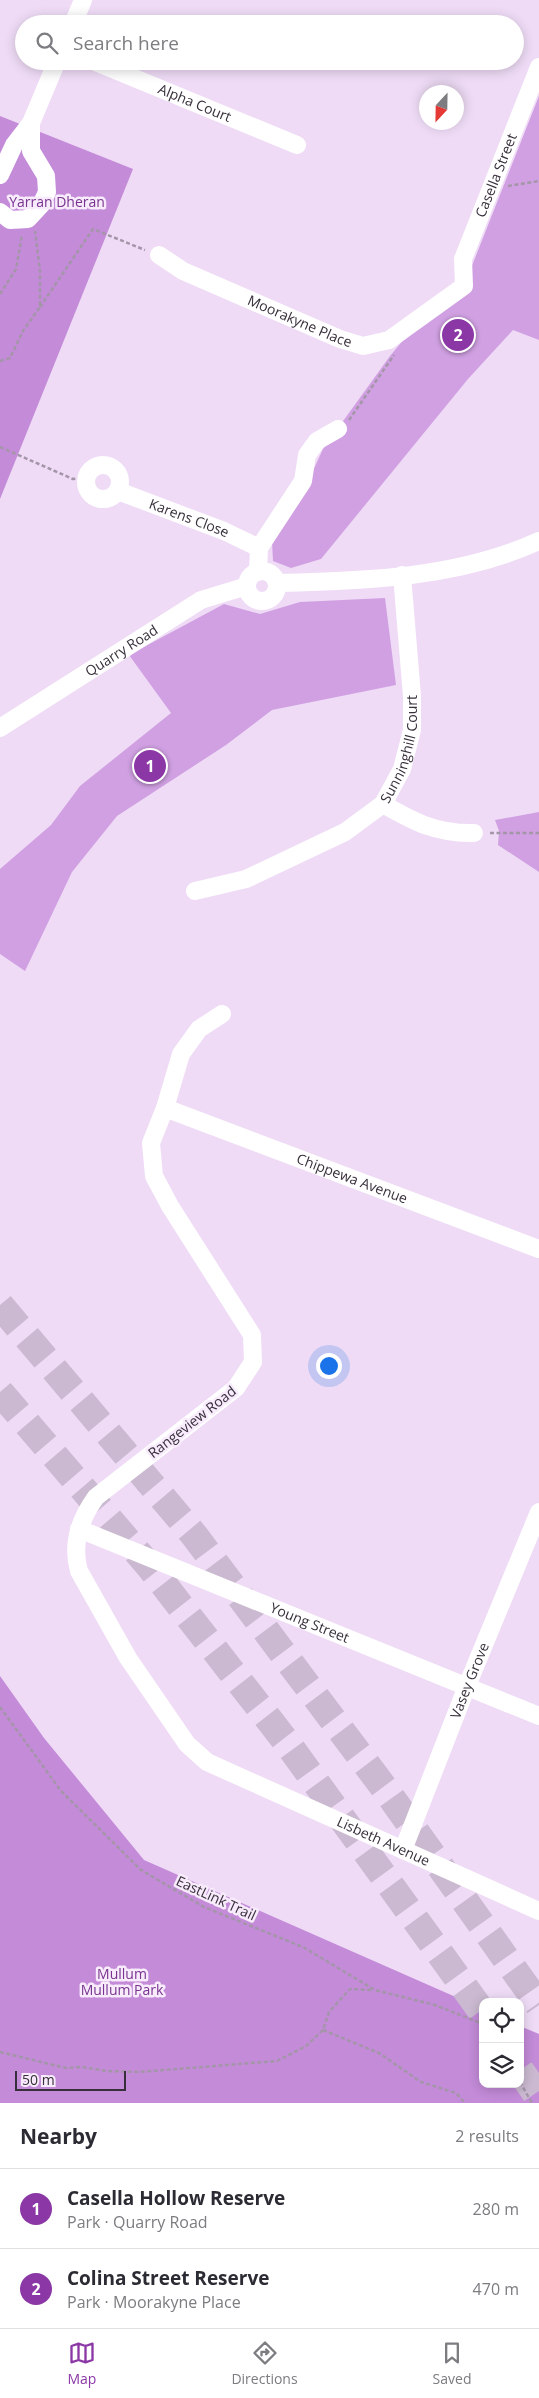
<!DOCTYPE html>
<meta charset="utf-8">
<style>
:root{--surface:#fff;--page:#f7f7f7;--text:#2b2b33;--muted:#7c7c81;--line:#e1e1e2;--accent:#8b38a6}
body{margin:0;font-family:"Open Sans",sans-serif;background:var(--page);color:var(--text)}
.controls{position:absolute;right:15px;bottom:15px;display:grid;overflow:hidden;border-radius:10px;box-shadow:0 2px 12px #0003}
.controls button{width:45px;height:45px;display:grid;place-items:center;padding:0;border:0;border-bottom:1px solid var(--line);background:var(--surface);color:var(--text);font:25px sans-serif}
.compass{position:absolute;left:419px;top:85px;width:45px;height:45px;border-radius:50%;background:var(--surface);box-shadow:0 2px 12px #0003;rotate:202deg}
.scale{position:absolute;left:15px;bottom:12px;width:111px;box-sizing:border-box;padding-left:5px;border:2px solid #372f3a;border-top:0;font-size:14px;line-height:18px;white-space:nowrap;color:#372f3a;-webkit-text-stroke:4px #f7ebfc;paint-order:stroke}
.you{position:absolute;left:328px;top:1365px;width:18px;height:18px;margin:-12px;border:4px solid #fff;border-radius:50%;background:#1a73e8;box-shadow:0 0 0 8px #1a73e833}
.badge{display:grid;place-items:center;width:32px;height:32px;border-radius:50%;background:var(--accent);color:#fff;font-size:16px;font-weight:700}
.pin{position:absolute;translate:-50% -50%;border:2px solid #fff;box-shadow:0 1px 5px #0006}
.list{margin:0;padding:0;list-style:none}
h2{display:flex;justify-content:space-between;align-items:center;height:65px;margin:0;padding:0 20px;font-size:21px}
h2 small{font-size:16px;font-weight:400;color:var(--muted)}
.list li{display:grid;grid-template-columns:32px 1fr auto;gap:15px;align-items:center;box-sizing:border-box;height:80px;padding:0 20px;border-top:1px solid var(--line)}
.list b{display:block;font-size:19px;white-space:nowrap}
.list p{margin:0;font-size:16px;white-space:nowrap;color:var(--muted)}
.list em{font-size:16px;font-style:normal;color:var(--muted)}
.icon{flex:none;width:28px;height:28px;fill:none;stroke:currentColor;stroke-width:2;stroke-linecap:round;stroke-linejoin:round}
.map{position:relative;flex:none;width:539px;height:2103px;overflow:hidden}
.search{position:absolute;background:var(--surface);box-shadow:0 2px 12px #0003;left:15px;right:15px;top:15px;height:55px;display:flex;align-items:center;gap:12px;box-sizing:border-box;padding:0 18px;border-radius:28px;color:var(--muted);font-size:19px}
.sheet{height:225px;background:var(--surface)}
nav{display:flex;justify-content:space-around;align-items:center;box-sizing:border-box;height:70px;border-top:1px solid var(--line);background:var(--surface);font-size:14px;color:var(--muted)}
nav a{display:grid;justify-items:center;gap:2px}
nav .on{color:var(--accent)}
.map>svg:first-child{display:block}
.green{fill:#d0a0e2}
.forest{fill:#c38bd8}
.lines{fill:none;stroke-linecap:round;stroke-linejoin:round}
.motorway-tunnel{stroke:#cab9d0;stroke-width:28;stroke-dasharray:28 14;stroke-linecap:butt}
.path{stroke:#a495a9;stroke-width:2.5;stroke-dasharray:4 2.5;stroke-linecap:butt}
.minor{stroke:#fff;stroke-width:18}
.labels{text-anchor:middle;stroke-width:5;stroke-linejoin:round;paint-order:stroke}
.street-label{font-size:14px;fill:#372f3a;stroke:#f7ebfc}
.park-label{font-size:14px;fill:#79348f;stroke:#f7ebfc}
</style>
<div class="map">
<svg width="539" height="2103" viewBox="0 0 539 2103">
<rect width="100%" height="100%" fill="#efdbf6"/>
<g class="green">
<polygon points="539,96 539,340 513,330 468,379 321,559 291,568 273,561 272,542 298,503 323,449 341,424 390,356 424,315 464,286"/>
<polygon points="385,598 396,685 272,710 226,745 117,816 72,872 25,971 0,954 0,869 51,825 80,786 171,713 129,655 224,604 260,614 300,602"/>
<polygon points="539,812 539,872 498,845 499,831 495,820"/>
</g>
<g class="forest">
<polygon points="0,116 133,169 0,499"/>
<polygon points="0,1676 44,1738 144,1860 483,2009 483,2084 520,2084 520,2026 539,2034 539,2103 0,2103"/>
</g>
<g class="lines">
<g class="motorway-tunnel">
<polyline points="0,1305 194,1535 388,1793 539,2005"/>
<polyline points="0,1392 150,1567 288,1744 483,2013"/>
<polyline points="520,2070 539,2098"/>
</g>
<g class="path">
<polyline points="508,186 539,181"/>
<polyline points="0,294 16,269 22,235"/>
<polyline points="40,307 93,229 145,250"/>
<polyline points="0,361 10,358 23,331 40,307 40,271 35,231"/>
<polyline points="349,420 394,355"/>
<polyline points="0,447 73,479 87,477"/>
<polyline points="490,833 539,833"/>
<polyline points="0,1707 61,1791 141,1870 204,1907 303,1947 375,1990 435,2005 483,2024"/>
<polyline points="323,2030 379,2053 421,2082 456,2093 465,2103"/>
<polyline points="0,2052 66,2068 82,2067 107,2071 139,2072 277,2061 306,2046 323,2030 329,2012 350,1989 373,1990"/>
<polyline points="520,2082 532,2103"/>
</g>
<g class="minor">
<polyline points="73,24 83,0"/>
<path id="s1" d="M93,61L297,145"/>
<polyline points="0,175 14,145 31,123 57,61"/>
<polyline points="0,212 10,220 28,219 41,205 47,192 46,176 31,151 31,123"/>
<path id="s2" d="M159,255L183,271L340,339L363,346L389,340L464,286L463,259L539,67"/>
<circle cx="103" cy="482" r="17"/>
<path id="s3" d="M118,491L224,531L259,548"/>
<circle cx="262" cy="586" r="15"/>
<polyline points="258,572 259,548 303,481 307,455 317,441 338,429"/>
<path d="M277,583C365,581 458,578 539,541"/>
<path id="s4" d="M0,728L201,600L247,586"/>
<path d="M383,804C414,822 437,834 474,833"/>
<path id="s5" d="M195,891L246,879L345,832L383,804L402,769L412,730V696L402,575"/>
<path id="s6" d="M222,1014L199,1029L181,1054L165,1108L151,1143L154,1176L170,1206L252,1335L253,1362L236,1388L96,1497C80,1519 71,1543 79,1571L128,1658L187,1744L207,1762L539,1911"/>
<path id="s7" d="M165,1108L539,1249"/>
<path id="s8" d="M79,1529L539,1716"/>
<path id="s9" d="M403,1850L467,1686L539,1512"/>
</g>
</g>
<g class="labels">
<g class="street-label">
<text dy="5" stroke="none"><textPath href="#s1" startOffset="110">Alpha Court</textPath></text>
<text dy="5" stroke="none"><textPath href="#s2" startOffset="460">Casella Street</textPath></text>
<text dy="5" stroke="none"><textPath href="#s2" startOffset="156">Moorakyne Place</textPath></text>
<text dy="5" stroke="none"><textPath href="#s3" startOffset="76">Karens Close</textPath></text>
<text dy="5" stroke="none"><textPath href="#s4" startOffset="144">Quarry Road</textPath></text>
<text dy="5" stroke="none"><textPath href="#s5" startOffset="268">Sunninghill Court</textPath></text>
<text dy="5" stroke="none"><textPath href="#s7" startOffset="200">Chippewa Avenue</textPath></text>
<text transform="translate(192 1422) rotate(-38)" y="5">Rangeview Road</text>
<text dy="5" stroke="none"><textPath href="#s8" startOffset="249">Young Street</textPath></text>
<text dy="5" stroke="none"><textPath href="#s9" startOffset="182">Vasey Grove</textPath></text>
<text dy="5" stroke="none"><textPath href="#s6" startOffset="1111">Lisbeth Avenue</textPath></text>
<text transform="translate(216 1898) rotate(25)" y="5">EastLink Trail</text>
</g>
<g class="park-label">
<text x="57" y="207">Yarran Dheran</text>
<text x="122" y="1979">Mullum<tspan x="122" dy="16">Mullum Park</tspan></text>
</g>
</g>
</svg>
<div class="controls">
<button><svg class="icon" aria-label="locate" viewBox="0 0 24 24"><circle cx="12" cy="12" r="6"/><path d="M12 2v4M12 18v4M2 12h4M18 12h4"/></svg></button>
<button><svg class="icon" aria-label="layers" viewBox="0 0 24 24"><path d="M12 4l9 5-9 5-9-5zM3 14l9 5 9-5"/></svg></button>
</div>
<svg class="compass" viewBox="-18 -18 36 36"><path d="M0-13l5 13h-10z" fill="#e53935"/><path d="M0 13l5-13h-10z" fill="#7c7c81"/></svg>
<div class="scale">50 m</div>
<div class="you"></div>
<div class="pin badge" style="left:150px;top:766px">1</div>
<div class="pin badge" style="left:458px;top:335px">2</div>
<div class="search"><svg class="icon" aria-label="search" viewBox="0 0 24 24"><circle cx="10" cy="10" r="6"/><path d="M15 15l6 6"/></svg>Search here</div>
</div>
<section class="sheet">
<h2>Nearby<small>2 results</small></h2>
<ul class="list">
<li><span class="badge">1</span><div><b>Casella Hollow Reserve</b><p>Park · Quarry Road</p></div><em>280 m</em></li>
<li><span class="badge">2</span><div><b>Colina Street Reserve</b><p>Park · Moorakyne Place</p></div><em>470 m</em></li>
</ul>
</section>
<nav>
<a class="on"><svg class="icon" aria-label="map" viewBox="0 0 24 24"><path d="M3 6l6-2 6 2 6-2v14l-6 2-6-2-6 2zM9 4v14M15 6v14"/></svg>Map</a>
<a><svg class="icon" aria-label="directions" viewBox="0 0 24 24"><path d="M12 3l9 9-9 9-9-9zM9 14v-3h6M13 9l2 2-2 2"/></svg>Directions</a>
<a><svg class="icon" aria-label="saved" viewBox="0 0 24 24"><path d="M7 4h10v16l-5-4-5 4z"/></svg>Saved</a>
</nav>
